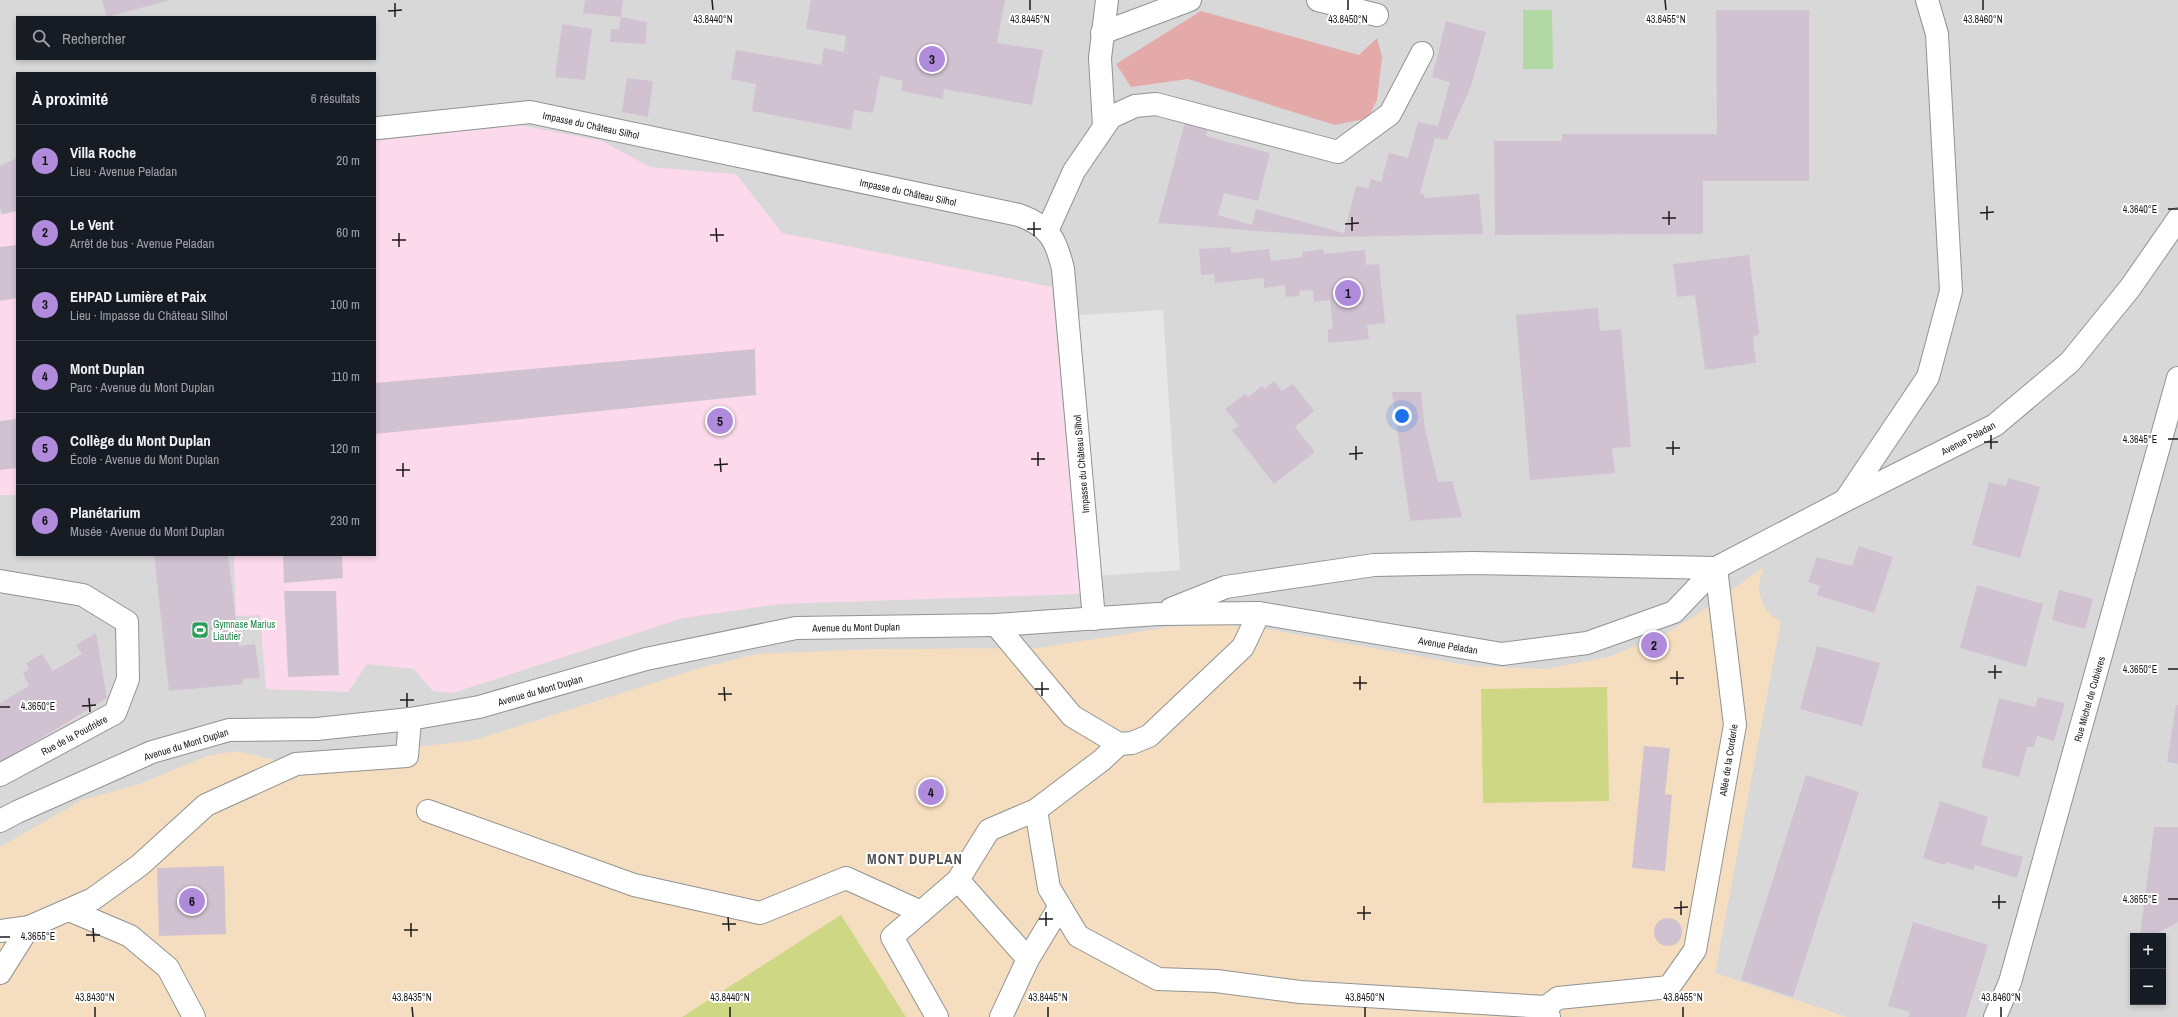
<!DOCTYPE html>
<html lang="fr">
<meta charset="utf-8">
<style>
:root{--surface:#171b24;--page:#20242c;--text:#f1f3f6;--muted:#9ea1a6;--line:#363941;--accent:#b18bdb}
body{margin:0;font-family:"Archivo Narrow",sans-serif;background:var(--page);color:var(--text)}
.controls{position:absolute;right:12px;bottom:12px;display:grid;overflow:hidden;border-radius:0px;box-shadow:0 2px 6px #0003}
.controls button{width:36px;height:36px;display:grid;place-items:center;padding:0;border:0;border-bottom:1px solid var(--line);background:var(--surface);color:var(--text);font:20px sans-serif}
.you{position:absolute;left:1402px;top:416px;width:14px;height:14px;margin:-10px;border:3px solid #fff;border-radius:50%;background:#1a73e8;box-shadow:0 0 0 6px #1a73e833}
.badge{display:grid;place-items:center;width:26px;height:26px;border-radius:50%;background:var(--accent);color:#111;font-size:13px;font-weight:700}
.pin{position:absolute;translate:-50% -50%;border:2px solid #fff;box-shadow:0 1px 4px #0006}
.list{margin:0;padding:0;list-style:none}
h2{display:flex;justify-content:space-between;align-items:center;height:52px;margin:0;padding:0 16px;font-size:17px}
h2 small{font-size:13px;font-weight:400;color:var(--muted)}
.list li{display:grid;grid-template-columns:26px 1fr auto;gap:12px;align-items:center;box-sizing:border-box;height:72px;padding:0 16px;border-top:1px solid var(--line)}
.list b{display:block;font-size:15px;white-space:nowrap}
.list p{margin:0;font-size:13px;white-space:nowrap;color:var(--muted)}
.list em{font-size:13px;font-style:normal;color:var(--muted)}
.icon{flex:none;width:22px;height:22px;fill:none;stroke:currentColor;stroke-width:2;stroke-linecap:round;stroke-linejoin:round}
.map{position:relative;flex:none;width:2178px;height:1017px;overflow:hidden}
.search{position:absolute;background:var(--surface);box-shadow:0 2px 6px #0003;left:16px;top:16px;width:360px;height:44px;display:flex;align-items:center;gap:10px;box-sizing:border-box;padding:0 14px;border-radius:0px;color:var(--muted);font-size:15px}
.panel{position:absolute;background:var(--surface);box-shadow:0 2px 6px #0003;left:16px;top:72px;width:360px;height:484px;border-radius:0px}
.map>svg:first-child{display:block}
.residential{fill:#d9d8d9;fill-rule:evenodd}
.education{fill:#fddaeb}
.grass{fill:#e4aaa9}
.park{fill:#f5debf}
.pitch{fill:#ced783}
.parking{fill:#e7e7e7}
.water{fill:#b2d8a4}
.building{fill:#d1c2d2}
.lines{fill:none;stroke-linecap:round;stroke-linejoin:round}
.minor-casing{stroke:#929292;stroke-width:24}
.minor{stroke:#fff;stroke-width:22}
.ticks{fill:none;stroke:#1b1b1b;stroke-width:1.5}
.labels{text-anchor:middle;stroke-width:4;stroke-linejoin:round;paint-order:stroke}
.street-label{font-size:10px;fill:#1b1b1b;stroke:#fff}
.leisure-label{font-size:10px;fill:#27864d;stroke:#fff;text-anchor:start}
.district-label{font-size:14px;font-weight:bold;letter-spacing:1px;fill:#4e4e4e;stroke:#fff}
.ticks-label{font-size:10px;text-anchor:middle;fill:#1b1b1b;stroke:#fff;stroke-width:4;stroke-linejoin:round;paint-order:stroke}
</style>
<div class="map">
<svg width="2178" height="1017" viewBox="0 0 2178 1017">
<rect width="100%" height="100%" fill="#ece1ea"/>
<path class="residential" d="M0,0H2178V1017H0ZM17,17H375V59H17ZM17,73H375V555H17ZM2133,936H2163V1002H2133Z"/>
<g class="education">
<polygon points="518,125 602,141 650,167 736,174 782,233 1052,287 1080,594 780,604 683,618 453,693 433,691 414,669 367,664 348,692 266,689 260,615 236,616 234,555 375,555 375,141"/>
<polygon points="17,211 17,495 0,495 0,215"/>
</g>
<polygon class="grass" points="1201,11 1359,55 1377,38 1382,57 1377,100 1368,118 1335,125 1188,79 1131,87 1116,64"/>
<path class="park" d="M1764,567C1762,573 1760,579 1759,585C1758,599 1768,617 1781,621L1715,973L1847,1017H0V847L82,800L140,784L207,756L236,751L296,765L375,752L475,740L703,667L757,654L873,649L1039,648L1168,627L1220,624L1272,630L1472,666L1547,669L1608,657L1665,634L1693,617Z"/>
<g class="pitch">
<polygon points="1607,687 1609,801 1483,803 1481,689"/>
<polygon points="841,915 906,1017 682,1017"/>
</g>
<polygon class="parking" points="1163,310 1180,570 1083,577 1065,316"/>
<polygon class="water" points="1523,10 1552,10 1553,69 1523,69"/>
<g class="building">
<polygon points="102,0 170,0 107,17"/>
<polygon points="585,0 623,0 621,17 647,22 645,44 610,42 611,29 619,29 621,17 583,13"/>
<polygon points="811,0 1005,0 997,43 1043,50 1032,105 944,89 943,99 901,91 903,81 880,76 873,113 854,110 851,130 752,111 756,84 731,79 736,50 821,65 824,48 844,52 846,36 806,29"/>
<polygon points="1716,10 1809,10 1809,181 1703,181 1703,234 1495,235 1494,141 1562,141 1562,134 1717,134"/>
<polygon points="1446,21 1486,32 1471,86 1447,140 1435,138 1420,193 1425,195 1424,198 1479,194 1483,234 1337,237 1158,223 1185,122 1208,128 1206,136 1270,153 1258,201 1224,193 1218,215 1252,225 1256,209 1344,233 1356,186 1368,188 1371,179 1381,182 1389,153 1408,158 1418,122 1438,126 1450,82 1432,77"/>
<polygon points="562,24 592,29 585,80 555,77"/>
<polygon points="627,78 653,81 648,117 622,112"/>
<polygon points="17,158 17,211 3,214 0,208 0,166"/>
<polygon points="17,245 17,298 0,301 0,247"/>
<polygon points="1231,247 1231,253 1269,249 1271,261 1303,257 1302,252 1323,249 1324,254 1365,250 1366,265 1379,264 1385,323 1367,325 1369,339 1328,343 1328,329 1333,329 1330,300 1314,302 1313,290 1299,291 1300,296 1286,297 1285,285 1264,288 1264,278 1215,283 1214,274 1201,275 1199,249"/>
<polygon points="1749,255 1759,334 1753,337 1756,363 1705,370 1695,295 1677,297 1673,264"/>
<polygon points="1598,308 1600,331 1621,329 1631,447 1612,448 1615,473 1530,480 1516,315"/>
<polygon points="755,349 756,395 375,434 375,383"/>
<polygon points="1274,381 1282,391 1293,384 1314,411 1295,427 1315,452 1274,484 1232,430 1239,426 1225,409 1245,394 1248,397 1262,386 1265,389"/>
<polygon points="1392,392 1421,392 1425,429 1438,482 1452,481 1462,517 1410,521"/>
<polygon points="17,419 17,468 0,470 0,421"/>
<polygon points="2009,478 2040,487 2020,558 1972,545 1989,482 2006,486"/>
<polygon points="1859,546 1893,557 1874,613 1817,595 1820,586 1808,582 1817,557 1852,566"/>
<polygon points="154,555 228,555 239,646 255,644 260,678 242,679 243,684 169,691"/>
<polygon points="283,555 342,555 343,578 284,583"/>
<polygon points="1977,585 2043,604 2026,667 1960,648"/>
<polygon points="2059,590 2093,599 2085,629 2052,620"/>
<polygon points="284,591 336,591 339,675 288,677"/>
<polygon points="96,633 107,698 0,763 0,703 29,686 23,673 29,669 26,663 42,654 53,671 82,654 76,645"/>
<polygon points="1817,646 1880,663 1862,726 1800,709"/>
<polygon points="2038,697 2065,703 2054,741 2037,736 2034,747 2027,747 2019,777 1981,767 1999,698 2035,707"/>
<polygon points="2176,705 2178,705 2178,764 2167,762"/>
<polygon points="1644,746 1670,748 1665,794 1672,795 1665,871 1632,868"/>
<polygon points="1806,775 1859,792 1793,997 1741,980"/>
<polygon points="1940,801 1988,817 1981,845 2023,857 2017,878 1975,865 1973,870 1946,862 1945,865 1923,858"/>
<polygon points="2154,827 2178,827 2178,922 2152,936 2140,936"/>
<polygon points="224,866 226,934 159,936 157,868"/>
<circle cx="1668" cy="932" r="14"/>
<polygon points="1913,922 1988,945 1966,1017 1908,1017 1910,1012 1888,1006"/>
</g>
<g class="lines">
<defs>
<g id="minor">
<polyline points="1318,0 1377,15"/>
<polyline points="1102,33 1190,0"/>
<polyline points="1104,126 1100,58 1107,0"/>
<path d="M378,128L530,112L1019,215C1049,226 1056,239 1063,269L1094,619"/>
<polyline points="1047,231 1074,171 1111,117 1135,106 1156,104 1338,152 1390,114 1422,53"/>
<polyline points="1846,499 1928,377 1951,291 1937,34 1927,0"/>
<polyline points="0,581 83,595 127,622 128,679 115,713 0,775"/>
<polyline points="1171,609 1226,587 1374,565 1473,563 1716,568"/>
<polyline points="996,625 1072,716 1119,744 1132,743 1149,736 1243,647 1259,613"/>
<polyline points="1036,810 1049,888 1078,936 1158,979 1216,981 1300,992 1546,1007"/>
<polyline points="428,811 634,885 760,913 846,878 921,912"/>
<polyline points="0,821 17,812 152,752 229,730 317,729 410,719 479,707 646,659 796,628 996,625 1158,614 1259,613 1502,654 1587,643 1674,612 1716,568 1846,500 1995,425 2070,362 2130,288 2178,219"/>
<polyline points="958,880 1028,959 1001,1017"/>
<polyline points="69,910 130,936 168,968 194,1017"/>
<polyline points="29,927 93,899 140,865 206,805 296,764 407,756 410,719"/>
<polyline points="0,931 29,927 0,973"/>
<polyline points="1028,959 1060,906"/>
<polyline points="937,1017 892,937 958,880 989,830 1036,810 1102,760 1119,744"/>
<polyline points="1549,1017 1546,1007 1558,998 1669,987 1695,950 1735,725 1716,568"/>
<polyline points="1995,1017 2010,982 2178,378"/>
</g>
</defs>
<use href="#minor" class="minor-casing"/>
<use href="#minor" class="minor"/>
</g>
<path class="ticks" d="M712,0L713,10M1030,0V10M1348,0V10M1665,0L1666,10M1983,0V10M395,3V17M388,11L402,10M1987,206V220M2168,209H2178M1669,211V225M1980,213L1994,212M1352,217V231M1662,218H1676M1034,222V236M1345,224L1359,223M716,228L717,242M1027,229H1041M399,233V247M710,235H724M392,240H406M1991,435V449M2168,439H2178M1673,441V455M1984,442H1998M1356,446V460M1666,448H1680M1038,452V466M1349,454L1363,453M720,458L721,472M1031,459H1045M403,463V477M714,465L728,464M396,470H410M1995,665V679M2168,669H2178M1677,671V685M1988,672H2002M1360,676V690M1670,678H1684M1042,682V696M1353,683H1367M724,687L725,701M1035,689H1049M407,693V707M718,694H732M89,698L90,712M400,700H414M82,706L96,705M0,707H10M1999,895V909M2168,899H2178M1681,901V915M1992,902H2006M1364,906V920M1674,908L1688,907M1046,912V926M1357,913H1371M728,917L729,931M1039,919H1053M411,923V937M722,924H736M93,928L94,942M404,930H418M86,935H100M0,937H10M95,1007V1017M412,1007L413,1017M730,1007V1017M1048,1007V1017M1365,1007V1017M1683,1007V1017M2001,1007V1017"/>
<defs>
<symbol id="stadium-square" viewBox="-11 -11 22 22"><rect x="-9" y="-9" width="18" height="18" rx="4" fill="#2e9e5b" stroke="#fff"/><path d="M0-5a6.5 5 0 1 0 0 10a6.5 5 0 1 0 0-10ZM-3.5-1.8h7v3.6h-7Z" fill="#fff"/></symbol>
</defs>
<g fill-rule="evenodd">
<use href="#stadium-square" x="190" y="620" width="20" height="20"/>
</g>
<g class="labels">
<g class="street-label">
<text transform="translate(591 125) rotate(12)" y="4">Impasse du Château Silhol</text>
<text transform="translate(908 192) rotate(12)" y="4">Impasse du Château Silhol</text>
<text transform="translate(1968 438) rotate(-28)" y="4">Avenue Peladan</text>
<text transform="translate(1081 464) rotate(-95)" y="4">Impasse du Château Silhol</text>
<text transform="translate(856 627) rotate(-1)" y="4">Avenue du Mont Duplan</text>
<text transform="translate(1448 645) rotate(10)" y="4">Avenue Peladan</text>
<text transform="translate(540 690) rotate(-16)" y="4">Avenue du Mont Duplan</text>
<text transform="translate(2089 699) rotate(-74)" y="4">Rue Michel de Cubières</text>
<text transform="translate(74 735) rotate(-28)" y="4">Rue de la Poudrière</text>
<text transform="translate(186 744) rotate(-17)" y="4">Avenue du Mont Duplan</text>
<text transform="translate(1728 760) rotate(-81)" y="4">Allée de la Corderie</text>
</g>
<g class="leisure-label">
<text x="213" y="628">Gymnase Marius<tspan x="213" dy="12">Liautier</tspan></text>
</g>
<g class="district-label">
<text x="915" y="864">MONT DUPLAN</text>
</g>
</g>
<g class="ticks-label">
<text x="713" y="23">43.8440°N</text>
<text x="1030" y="23">43.8445°N</text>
<text x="1348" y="23">43.8450°N</text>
<text x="1666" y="23">43.8455°N</text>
<text x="1983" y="23">43.8460°N</text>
<text x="2140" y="213">4.3640°E</text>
<text x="2140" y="443">4.3645°E</text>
<text x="2140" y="673">4.3650°E</text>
<text x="38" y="710">4.3650°E</text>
<text x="2140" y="903">4.3655°E</text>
<text x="38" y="940">4.3655°E</text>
<text x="95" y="1001">43.8430°N</text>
<text x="412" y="1001">43.8435°N</text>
<text x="730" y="1001">43.8440°N</text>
<text x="1048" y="1001">43.8445°N</text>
<text x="1365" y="1001">43.8450°N</text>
<text x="1683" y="1001">43.8455°N</text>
<text x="2001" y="1001">43.8460°N</text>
</g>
</svg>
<div class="controls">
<button>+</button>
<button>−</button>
</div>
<div class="you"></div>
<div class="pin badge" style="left:1348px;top:293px">1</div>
<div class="pin badge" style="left:1654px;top:645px">2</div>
<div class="pin badge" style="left:932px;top:59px">3</div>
<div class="pin badge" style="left:931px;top:792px">4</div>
<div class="pin badge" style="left:720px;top:421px">5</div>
<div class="pin badge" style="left:192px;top:901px">6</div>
<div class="search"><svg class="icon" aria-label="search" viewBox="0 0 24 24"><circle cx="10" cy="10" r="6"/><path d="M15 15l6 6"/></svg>Rechercher</div>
<section class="panel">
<h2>À proximité<small>6 résultats</small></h2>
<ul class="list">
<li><span class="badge">1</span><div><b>Villa Roche</b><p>Lieu · Avenue Peladan</p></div><em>20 m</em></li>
<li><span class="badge">2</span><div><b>Le Vent</b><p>Arrêt de bus · Avenue Peladan</p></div><em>60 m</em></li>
<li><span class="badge">3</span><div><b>EHPAD Lumière et Paix</b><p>Lieu · Impasse du Château Silhol</p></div><em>100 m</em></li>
<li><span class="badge">4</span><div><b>Mont Duplan</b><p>Parc · Avenue du Mont Duplan</p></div><em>110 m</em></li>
<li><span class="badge">5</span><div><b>Collège du Mont Duplan</b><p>École · Avenue du Mont Duplan</p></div><em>120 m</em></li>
<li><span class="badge">6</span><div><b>Planétarium</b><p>Musée · Avenue du Mont Duplan</p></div><em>230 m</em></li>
</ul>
</section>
</div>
